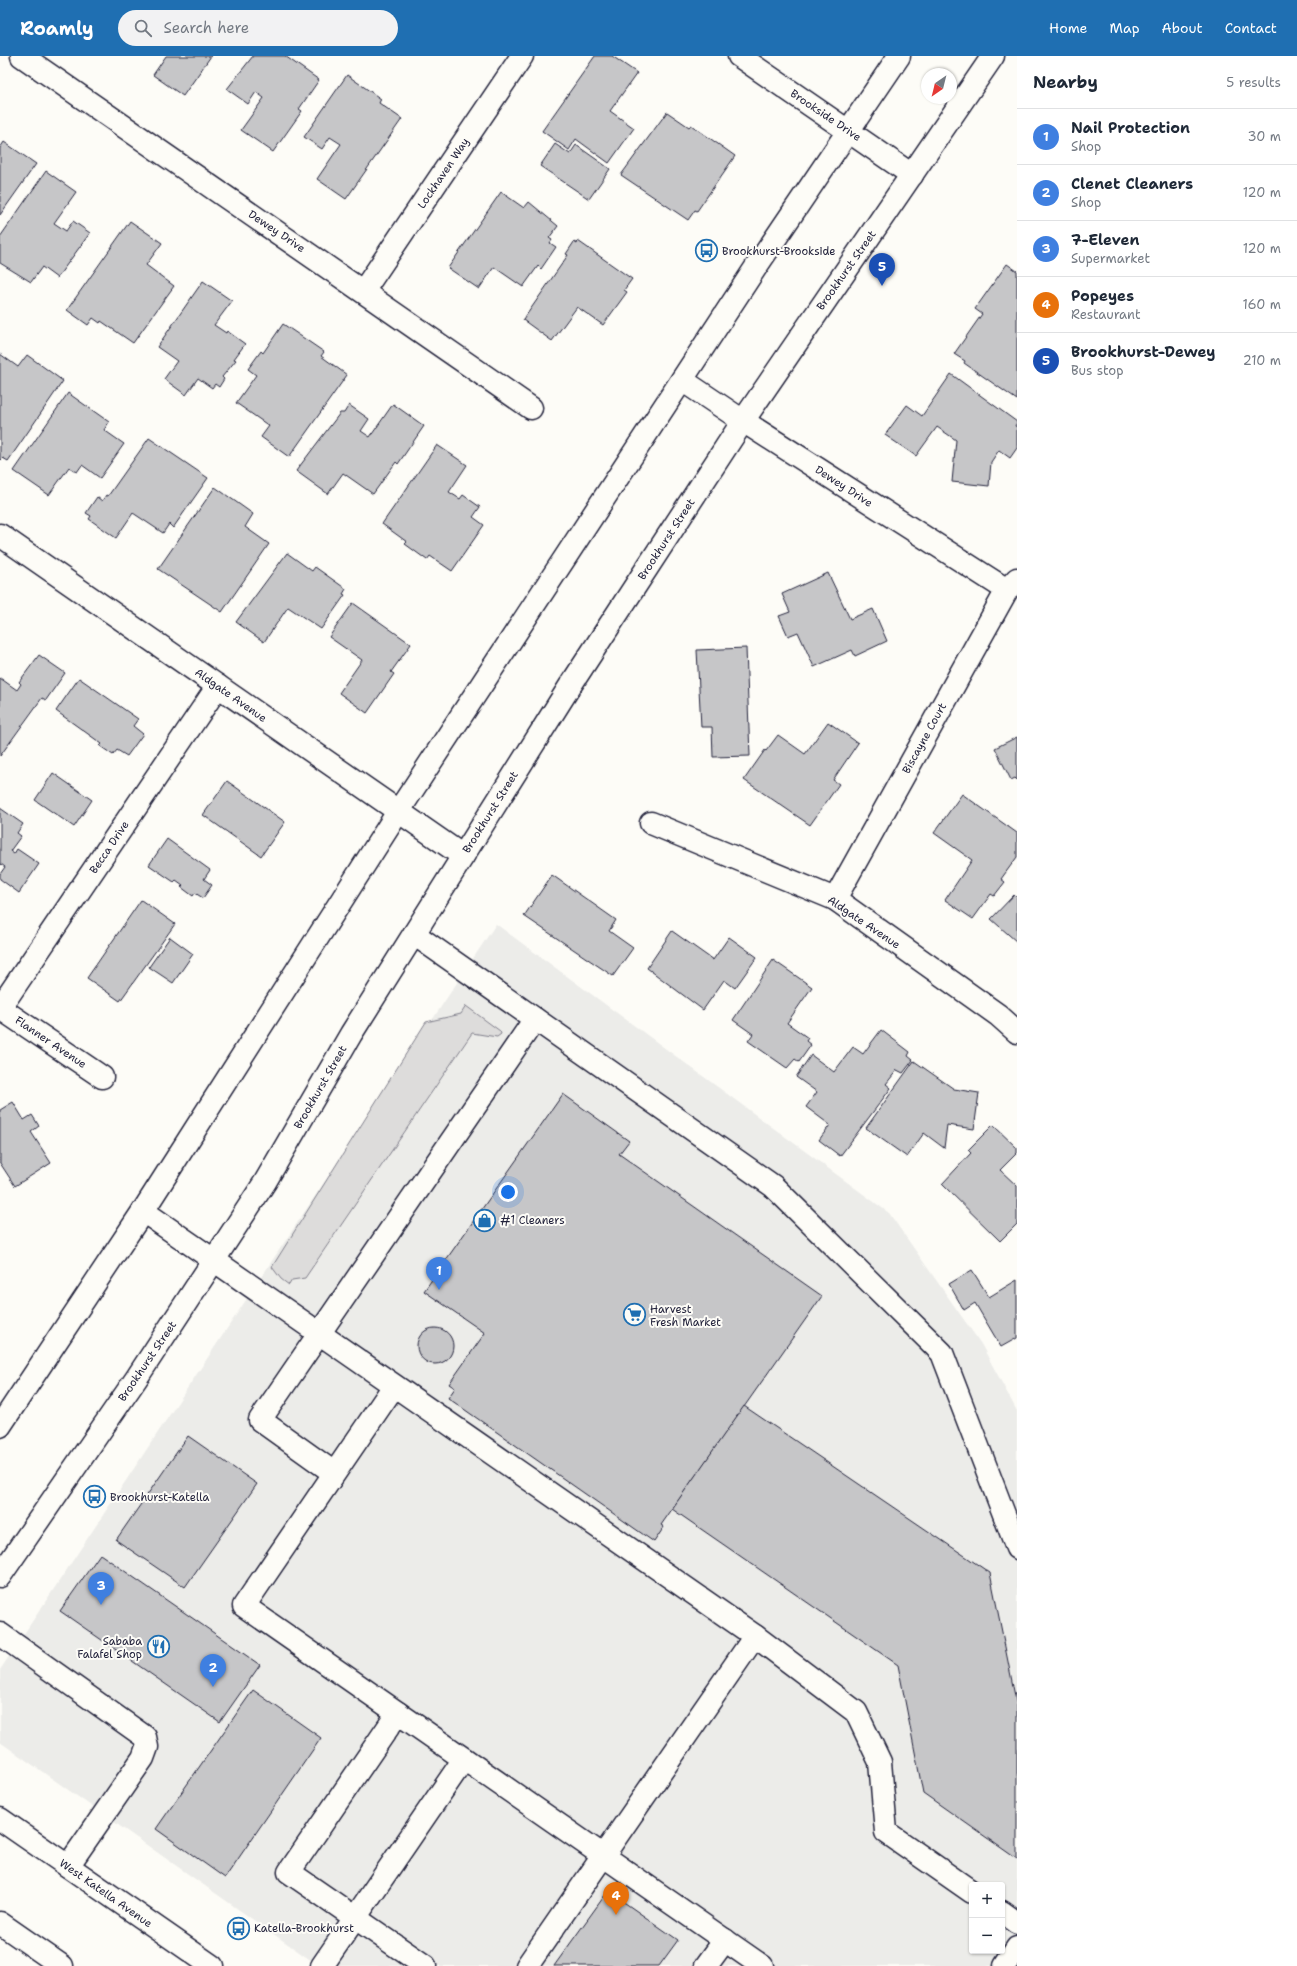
<!DOCTYPE html>
<meta charset="utf-8">
<style>
:root{--surface:#fff;--page:#f2f2f3;--text:#1f2937;--muted:#747a83;--line:#e0e1e3;--accent:#1f6fb2}
body{margin:0;font-family:"Shantell Sans",sans-serif;background:var(--page);color:var(--text)}
.controls{position:absolute;right:12px;bottom:12px;display:grid;overflow:hidden;border-radius:4px;box-shadow:0 1px 3px #0004}
.controls button{width:36px;height:36px;display:grid;place-items:center;padding:0;border:0;border-bottom:1px solid var(--line);background:var(--surface);color:var(--text);font:20px sans-serif}
.compass{position:absolute;left:921px;top:12px;width:36px;height:36px;border-radius:50%;background:var(--surface);box-shadow:0 1px 3px #0004;rotate:215deg}
.you{position:absolute;left:508px;top:1136px;width:14px;height:14px;margin:-10px;border:3px solid #fff;border-radius:50%;background:#1a73e8;box-shadow:0 0 0 6px #1a73e833}
.badge{display:grid;place-items:center;width:26px;height:26px;border-radius:50%;background:var(--accent);color:#fff;font-size:13px;font-weight:700}
.pin{position:absolute;translate:-50% -33px;filter:drop-shadow(0 1px 2px #0008)}
.pin::after{content:'';position:absolute;top:21px;width:14px;height:12px;background:inherit;clip-path:polygon(0 0,100% 0,50% 100%)}
.list{margin:0;padding:0;list-style:none}
h2{display:flex;justify-content:space-between;align-items:center;height:52px;margin:0;padding:0 16px;font-size:17px}
h2 small{font-size:13px;font-weight:400;color:var(--muted)}
.list li{display:grid;grid-template-columns:26px 1fr auto;gap:12px;align-items:center;box-sizing:border-box;height:56px;padding:0 16px;border-top:1px solid var(--line)}
.list b{display:block;font-size:15px;white-space:nowrap}
.list p{margin:0;font-size:13px;white-space:nowrap;color:var(--muted)}
.list em{font-size:13px;font-style:normal;color:var(--muted)}
.icon{flex:none;width:22px;height:22px;fill:none;stroke:currentColor;stroke-width:2;stroke-linecap:round;stroke-linejoin:round}
.map{position:relative;flex:none;width:1017px;height:1910px;overflow:hidden}
header{display:flex;align-items:center;gap:24px;box-sizing:border-box;height:56px;padding:0 20px;background:var(--accent);color:#fff}
header strong{font-size:19px}
nav{display:flex;gap:22px;margin-inline-start:auto;font-size:14px}
.search{width:280px;height:36px;background:var(--page);display:flex;align-items:center;gap:10px;box-sizing:border-box;padding:0 14px;border-radius:22px;color:var(--muted);font-size:15px}
main{display:flex}
aside{flex:1;background:var(--surface)}
.map>svg:first-child{display:block}
.built{fill:#ecece9;fill-rule:evenodd}
.green{fill:#dddcdb;stroke:#807f8b}
.building{fill:#c6c6c8;stroke:#22223b}
.lines{fill:none;stroke-linecap:round;stroke-linejoin:round}
.minor-casing{stroke:#22223b;stroke-width:25}
.major-casing{stroke:#22223b;stroke-width:25}
.minor{stroke:#fdfcf7;stroke-width:22}
.major{stroke:#fdfcf7;stroke-width:22}
.labels{text-anchor:middle;stroke-width:4;stroke-linejoin:round;paint-order:stroke}
.street-label{font-size:11px;fill:#22223b;stroke:#fdfcf7}
.poi-label{font-size:11px;fill:#22223b;stroke:#fdfcf7;text-anchor:start}
</style>
<header>
<strong>Roamly</strong>
<div class="search"><svg class="icon" aria-label="search" viewBox="0 0 24 24"><circle cx="10" cy="10" r="6"/><path d="M15 15l6 6"/></svg>Search here</div>
<nav><a>Home</a><a>Map</a><a>About</a><a>Contact</a></nav>
</header>
<main>
<div class="map">
<svg width="1017" height="1910" viewBox="0 0 1017 1910">
<rect width="100%" height="100%" fill="#fdfcf7"/>
<filter id="ink" filterUnits="userSpaceOnUse"><feTurbulence type="fractalNoise" baseFrequency=".025" numOctaves="2"/><feDisplacementMap in="SourceGraphic" scale="8" xChannelSelector="R" yChannelSelector="G"/><feConvolveMatrix kernelMatrix="1 2 1 2 8 2 1 2 1" color-interpolation-filters="sRGB"/></filter>
<g filter="url(#ink)">
<path class="built" d="M496,868L889,1157L981,1288L1017,1355V1910H319L0,1686V1614ZM972,1829H1002V1895H972Z"/>
<polygon class="green" points="466,950 500,975 501,978 497,981 472,977 305,1222 292,1224 289,1229 281,1223 272,1211 426,966 461,958"/>
<g class="building">
<polygon points="166,0 211,0 183,40 153,19"/>
<polygon points="253,0 285,0 319,24 299,53 302,55 273,96 241,74 264,42 256,36 248,48 227,33"/>
<polygon points="595,0 612,0 637,17 610,55 634,72 609,107 576,83 569,94 542,75"/>
<polygon points="347,19 381,43 379,47 402,63 346,143 317,123 341,88 330,81 322,93 304,81"/>
<polygon points="667,56 689,71 691,69 735,100 697,155 695,154 688,164 621,119"/>
<polygon points="4,86 36,108 0,159 0,92"/>
<polygon points="555,88 570,98 576,89 610,113 589,143 540,110"/>
<polygon points="46,115 76,136 54,167 66,175 73,165 90,177 57,222 42,211 31,226 0,207 0,181"/>
<polygon points="501,136 524,152 529,146 558,170 549,182 552,184 550,187 556,191 541,213 538,210 523,231 494,211 479,233 448,212"/>
<polygon points="130,165 162,187 146,209 174,230 133,287 101,265 100,267 93,262 88,269 67,254"/>
<polygon points="578,185 632,223 624,234 627,236 603,269 577,251 552,285 523,264 568,199 566,198 574,186 577,188"/>
<polygon points="1007,208 1017,215 1017,344 964,307 965,305 954,298 982,258 975,253"/>
<polygon points="203,225 232,245 214,269 226,277 227,275 245,288 234,303 236,304 222,321 224,323 219,331 215,328 212,332 198,322 186,339 164,323 177,305 157,291"/>
<polygon points="283,268 324,296 321,300 347,319 289,401 261,381 269,370 236,347 256,319 248,313 261,295 263,297"/>
<polygon points="0,298 18,311 27,299 63,325 8,405 3,402 1,404 0,403"/>
<polygon points="951,318 1017,366 1015,370 1017,371 1017,392 1010,402 999,394 991,406 989,430 952,426 956,384 937,371 916,400 885,379 907,349 922,360"/>
<polygon points="68,337 109,366 104,374 124,388 100,422 82,409 77,416 69,411 49,439 14,415"/>
<polygon points="393,348 424,370 398,408 396,406 373,438 343,417 328,438 296,415 340,357 344,357 349,349 369,363 361,375 370,381"/>
<polygon points="149,382 208,422 173,472 169,468 163,477 133,457 116,482 89,463 91,460 86,457 97,441 102,445 106,439 108,440"/>
<polygon points="437,389 467,409 449,436 460,443 463,439 480,451 473,461 484,469 452,515 430,500 427,504 405,488 407,486 382,468"/>
<polygon points="215,431 253,458 245,471 269,488 222,556 158,513"/>
<polygon points="287,497 312,515 315,511 346,533 343,538 345,539 321,573 288,551 264,586 236,566"/>
<polygon points="828,517 850,563 873,553 887,585 855,600 852,594 814,611 798,576 788,580 779,560 790,556 782,538"/>
<polygon points="353,547 411,588 391,616 394,618 367,657 339,637 362,604 329,581"/>
<polygon points="746,592 750,700 713,701 712,671 701,671 697,594"/>
<polygon points="39,599 65,617 46,644 42,642 0,700 0,622 17,634 21,628 19,626"/>
<polygon points="79,622 138,663 133,670 143,678 127,700 117,694 113,699 100,690 102,688 56,655"/>
<polygon points="828,666 858,687 833,724 839,728 810,769 744,724 765,694 766,695 778,679 805,698"/>
<polygon points="1017,681 1017,724 1015,722 1011,724 995,692"/>
<polygon points="53,717 92,744 74,771 35,744"/>
<polygon points="227,725 285,766 261,800 203,759"/>
<polygon points="962,738 1017,777 1017,801 1001,823 1005,826 994,840 991,838 973,863 945,844 972,804 934,777"/>
<polygon points="0,752 23,768 17,777 21,780 10,795 14,798 17,793 39,808 19,837 0,823 0,818 5,811 1,808 0,809"/>
<polygon points="167,783 210,814 204,823 212,829 203,842 195,837 193,840 181,831 183,829 176,824 174,826 149,809"/>
<polygon points="552,819 616,864 609,875 633,892 613,920 524,860"/>
<polygon points="1014,839 1017,842 1017,886 991,863"/>
<polygon points="141,844 175,868 120,945 87,922"/>
<polygon points="672,875 713,904 729,881 757,901 735,932 724,924 703,954 647,912"/>
<polygon points="170,881 193,898 173,927 149,911"/>
<polygon points="773,904 812,931 787,967 808,982 806,985 811,989 799,1006 795,1003 787,1012 748,985 753,978 733,964"/>
<polygon points="881,974 910,996 908,1000 913,1004 903,1017 897,1014 886,1028 891,1032 840,1100 819,1084 830,1069 806,1051 817,1036 796,1021 811,999 834,1016 853,991 863,998"/>
<polygon points="914,1005 954,1033 979,1037 974,1073 947,1069 944,1092 924,1077 907,1101 866,1072"/>
<polygon points="563,1038 629,1085 619,1098 822,1240 661,1469 664,1471 654,1486 448,1342 455,1332 449,1328 485,1277 424,1235"/>
<polygon points="13,1046 24,1064 32,1059 39,1070 31,1076 51,1107 15,1130 0,1107 0,1054"/>
<polygon points="993,1069 1017,1092 1017,1097 1000,1114 1017,1130 1017,1168 1000,1185 942,1128 971,1097 968,1094"/>
<polygon points="972,1214 989,1241 1017,1224 1017,1282 1001,1291 975,1247 964,1254 949,1228"/>
<circle cx="435" cy="1290" r="18"/>
<polygon points="744,1350 990,1517 1017,1650 1017,1803 923,1737 898,1609 672,1453"/>
<polygon points="188,1380 257,1428 185,1531 116,1484"/>
<polygon points="100,1498 260,1609 220,1666 60,1555"/>
<polygon points="253,1634 321,1682 225,1822 156,1773"/>
<polygon points="608,1835 678,1884 659,1910 554,1910"/>
</g>
<g class="lines">
<defs>
<g id="minor">
<polyline points="22,0 531,352"/>
<polyline points="739,0 912,119"/>
<polyline points="364,234 522,0"/>
<polyline points="682,324 743,365 1007,534"/>
<polyline points="0,479 463,800"/>
<polyline points="651,767 835,843 998,959 1017,976"/>
<polyline points="835,843 1007,534 1017,523"/>
<polyline points="414,878 773,1130 942,1297 1017,1492"/>
<polyline points="0,952 218,630"/>
<polyline points="0,952 102,1021"/>
<polyline points="143,1155 755,1580 856,1656 880,1706 886,1776 972,1836"/>
<polyline points="394,1330 244,1550 762,1910"/>
<polyline points="334,1417 260,1364 535,963"/>
<polyline points="0,1578 145,1681 147,1691 143,1702 68,1810"/>
<polyline points="398,1657 289,1816 425,1910"/>
<polyline points="1002,1856 1017,1867"/>
<polyline points="322,1910 464,1703"/>
<polyline points="527,1910 755,1580"/>
<polyline points="706,1910 725,1884"/>
<polyline points="1005,1910 1017,1892"/>
</g>
<g id="major">
<polyline points="0,1370 143,1155 398,756 756,211 899,0"/>
<polyline points="0,1520 136,1323 265,1126 351,978 570,630 743,365 993,0"/>
<polyline points="0,1763 212,1910"/>
<polyline points="0,1867 62,1910"/>
</g>
</defs>
<use href="#minor" class="minor-casing"/>
<use href="#major" class="major-casing"/>
<use href="#minor" class="minor"/>
<use href="#major" class="major"/>
</g>
</g>
<defs>
<symbol id="bus-ring" viewBox="-11 -11 22 22"><circle r="9.5" fill="#fdfcf7" stroke="#1f6fb2" stroke-width="1.5"/><path d="M-5-6H5V4H4V6H2V4H-2V6H-4V4H-5ZM-3.5-4V0h7V-4ZM-3.5 1.2v1.5H-2V1.2ZM2 1.2v1.5H3.5V1.2Z" fill="#1f6fb2"/></symbol>
<symbol id="shop-ring" viewBox="-11 -11 22 22"><circle r="9.5" fill="#fdfcf7" stroke="#1f6fb2" stroke-width="1.5"/><path d="M-5-2.5h2.3a2.7 3.5 0 0 1 5.4 0H5L5.5 6h-11ZM-1.5-2.5h3a1.5 2.3 0 0 0-3 0Z" fill="#1f6fb2"/></symbol>
<symbol id="supermarket-ring" viewBox="-11 -11 22 22"><circle r="9.5" fill="#fdfcf7" stroke="#1f6fb2" stroke-width="1.5"/><path d="M-6-5.5h2.5l.6 2H6L4.5 2H-2.5L-4.4-4H-6ZM-1.5 3.2a1.3 1.3 0 1 0 .1 0ZM3 3.2a1.3 1.3 0 1 0 .1 0Z" fill="#1f6fb2"/></symbol>
<symbol id="restaurant-ring" viewBox="-11 -11 22 22"><circle r="9.5" fill="#fdfcf7" stroke="#1f6fb2" stroke-width="1.5"/><path d="M-5-6h1v4h1v-4h1v4h1v-4h1v5L-1.5 .5V6h-2V.5L-5-1ZM5-6V6H3V1.5H1.5Q1.5-4 5-6Z" fill="#1f6fb2"/></symbol>
</defs>
<g fill-rule="evenodd">
<use href="#bus-ring" x="694" y="182" width="25" height="25"/>
<use href="#shop-ring" x="472" y="1152" width="25" height="25"/>
<use href="#supermarket-ring" x="622" y="1246" width="25" height="25"/>
<use href="#bus-ring" x="82" y="1428" width="25" height="25"/>
<use href="#restaurant-ring" x="146" y="1578" width="25" height="25"/>
<use href="#bus-ring" x="226" y="1860" width="25" height="25"/>
</g>
<g class="labels">
<g class="street-label">
<text transform="translate(826 59) rotate(34)" y="4">Brookside Drive</text>
<text transform="translate(443 117) rotate(-56)" y="4">Lockhaven Way</text>
<text transform="translate(277 175) rotate(34)" y="4">Dewey Drive</text>
<text transform="translate(846 214) rotate(-55)" y="4">Brookhurst Street</text>
<text transform="translate(844 430) rotate(33)" y="4">Dewey Drive</text>
<text transform="translate(666 483) rotate(-57)" y="4">Brookhurst Street</text>
<text transform="translate(231 639) rotate(35)" y="4">Aldgate Avenue</text>
<text transform="translate(924 682) rotate(-61)" y="4">Biscayne Court</text>
<text transform="translate(490 756) rotate(-58)" y="4">Brookhurst Street</text>
<text transform="translate(109 791) rotate(-56)" y="4">Becca Drive</text>
<text transform="translate(864 866) rotate(34)" y="4">Aldgate Avenue</text>
<text transform="translate(51 986) rotate(34)" y="4">Flanner Avenue</text>
<text transform="translate(320 1031) rotate(-60)" y="4">Brookhurst Street</text>
<text transform="translate(147 1305) rotate(-56)" y="4">Brookhurst Street</text>
<text transform="translate(106 1837) rotate(35)" y="4">West Katella Avenue</text>
</g>
<g class="poi-label">
<text x="722" y="199">Brookhurst-Brookside</text>
<text x="500" y="1168">#1 Cleaners</text>
<text x="650" y="1257">Harvest<tspan x="650" dy="13">Fresh Market</tspan></text>
<text x="110" y="1445">Brookhurst-Katella</text>
<text x="142" y="1589" text-anchor="end">Sababa<tspan x="142" dy="13">Falafel Shop</tspan></text>
<text x="254" y="1876">Katella-Brookhurst</text>
</g>
</g>
</svg>
<div class="controls">
<button>+</button>
<button>−</button>
</div>
<svg class="compass" viewBox="-18 -18 36 36"><path d="M0-13l5 13h-10z" fill="#e53935"/><path d="M0 13l5-13h-10z" fill="#747a83"/></svg>
<div class="you"></div>
<div class="pin badge" style="left:439px;top:1234px;background:#3f7fe0">1</div>
<div class="pin badge" style="left:213px;top:1631px;background:#3f7fe0">2</div>
<div class="pin badge" style="left:101px;top:1549px;background:#3f7fe0">3</div>
<div class="pin badge" style="left:616px;top:1859px;background:#e8710a">4</div>
<div class="pin badge" style="left:882px;top:230px;background:#1a4fb4">5</div>
</div>
<aside>
<h2>Nearby<small>5 results</small></h2>
<ul class="list">
<li><span class="badge" style="background:#3f7fe0">1</span><div><b>Nail Protection</b><p>Shop</p></div><em>30 m</em></li>
<li><span class="badge" style="background:#3f7fe0">2</span><div><b>Clenet Cleaners</b><p>Shop</p></div><em>120 m</em></li>
<li><span class="badge" style="background:#3f7fe0">3</span><div><b>7-Eleven</b><p>Supermarket</p></div><em>120 m</em></li>
<li><span class="badge" style="background:#e8710a">4</span><div><b>Popeyes</b><p>Restaurant</p></div><em>160 m</em></li>
<li><span class="badge" style="background:#1a4fb4">5</span><div><b>Brookhurst-Dewey</b><p>Bus stop</p></div><em>210 m</em></li>
</ul>
</aside>
</main>
